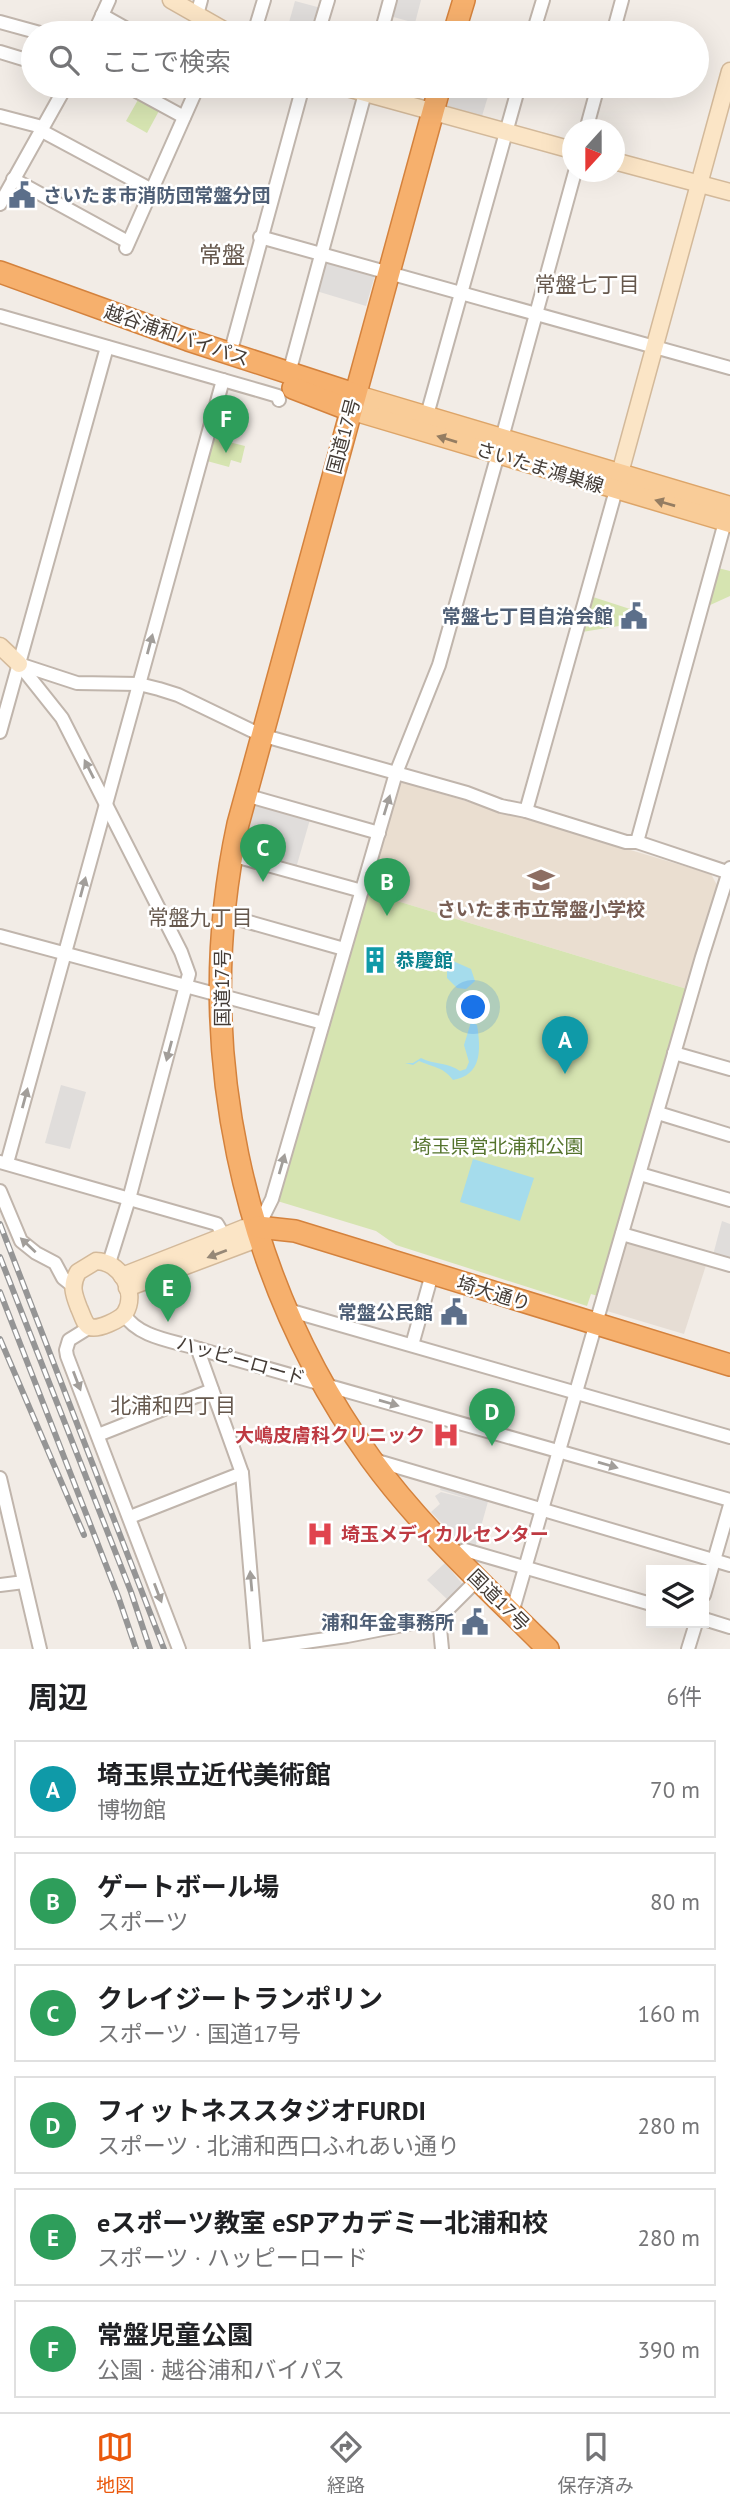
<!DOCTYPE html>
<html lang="ja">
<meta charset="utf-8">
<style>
:root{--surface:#fff;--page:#f6f6f6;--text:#202124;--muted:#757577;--line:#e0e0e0;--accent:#ea580c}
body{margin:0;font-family:"PT Sans","Noto Sans JP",sans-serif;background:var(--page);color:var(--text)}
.controls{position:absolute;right:21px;bottom:21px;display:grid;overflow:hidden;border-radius:0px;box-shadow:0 7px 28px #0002}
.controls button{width:63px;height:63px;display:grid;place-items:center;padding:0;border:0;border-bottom:2px solid var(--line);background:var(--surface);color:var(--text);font:35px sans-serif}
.compass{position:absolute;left:562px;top:119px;width:63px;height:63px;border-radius:50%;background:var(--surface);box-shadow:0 7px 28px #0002;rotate:201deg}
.you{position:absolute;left:474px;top:1008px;width:24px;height:24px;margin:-18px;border:5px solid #fff;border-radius:50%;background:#1a73e8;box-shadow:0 0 0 10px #1a73e833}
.badge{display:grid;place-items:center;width:46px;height:46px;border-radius:50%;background:var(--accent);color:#fff;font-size:23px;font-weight:700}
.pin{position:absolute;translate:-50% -58px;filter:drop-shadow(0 2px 4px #0008)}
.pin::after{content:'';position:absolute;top:37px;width:24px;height:21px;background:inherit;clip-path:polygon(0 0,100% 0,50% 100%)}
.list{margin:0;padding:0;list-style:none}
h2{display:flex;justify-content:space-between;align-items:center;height:91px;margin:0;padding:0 28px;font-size:30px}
h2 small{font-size:23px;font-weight:400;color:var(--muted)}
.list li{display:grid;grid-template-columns:46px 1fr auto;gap:21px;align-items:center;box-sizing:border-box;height:98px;margin:0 14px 14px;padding:0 14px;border:2px solid var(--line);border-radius:0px}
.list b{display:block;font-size:26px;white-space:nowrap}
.list p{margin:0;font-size:23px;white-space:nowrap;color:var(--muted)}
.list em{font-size:23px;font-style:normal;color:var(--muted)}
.icon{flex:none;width:38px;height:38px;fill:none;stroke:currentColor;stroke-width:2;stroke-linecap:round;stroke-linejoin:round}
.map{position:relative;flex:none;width:730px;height:1649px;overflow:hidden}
.search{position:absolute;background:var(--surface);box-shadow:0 7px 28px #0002;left:21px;right:21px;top:21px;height:77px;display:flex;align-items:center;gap:18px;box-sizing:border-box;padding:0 24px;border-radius:38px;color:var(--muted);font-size:26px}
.sheet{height:763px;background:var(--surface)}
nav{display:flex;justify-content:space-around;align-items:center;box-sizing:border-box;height:98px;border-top:2px solid var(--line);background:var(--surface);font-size:19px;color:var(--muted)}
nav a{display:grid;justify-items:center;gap:4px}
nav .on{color:var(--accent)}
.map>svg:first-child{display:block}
.residential{fill:#e6ddd4}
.education{fill:#eaded0}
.green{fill:#d6e4b1}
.parking{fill:#e0dddb}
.water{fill:#a5dcec}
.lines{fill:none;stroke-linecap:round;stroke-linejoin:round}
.street-casing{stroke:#c0b5ac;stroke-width:16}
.secondary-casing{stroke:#d3b99a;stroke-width:19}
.primary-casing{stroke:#dda569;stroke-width:21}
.highway-casing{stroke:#d4823d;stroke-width:24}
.street{stroke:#fff;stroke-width:12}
.secondary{stroke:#fbe5c6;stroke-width:16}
.primary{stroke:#f9cc98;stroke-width:18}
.highway{stroke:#f6b06d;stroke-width:21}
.rail-casing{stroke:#959595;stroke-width:6}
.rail{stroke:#fff;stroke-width:3.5;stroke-dasharray:10;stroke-linecap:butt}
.oneway{fill:#957d62}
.oneway2{fill:#a29e9a}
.oneway3{fill:#968877}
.labels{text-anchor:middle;stroke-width:5;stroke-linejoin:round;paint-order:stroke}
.service-label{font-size:19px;font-weight:bold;fill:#4e5e75;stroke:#fff;text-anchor:end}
.street-label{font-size:19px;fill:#443c36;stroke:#fff}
.education-label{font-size:19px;font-weight:bold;fill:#785e54;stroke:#fff}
.culture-label{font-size:19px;font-weight:bold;fill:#0d838f;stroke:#fff;text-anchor:start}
.park-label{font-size:19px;fill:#54732c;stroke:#fff}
.health-label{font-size:19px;font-weight:bold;fill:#be3a42;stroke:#fff;text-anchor:end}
.neighbourhood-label{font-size:21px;fill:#66584d;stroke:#fff}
.quarter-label{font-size:23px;fill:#66584d;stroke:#fff}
</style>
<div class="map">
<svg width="730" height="1649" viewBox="0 0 730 1649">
<rect width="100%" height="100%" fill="#f2ece6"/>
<polygon class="residential" points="627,1240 707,1262 684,1334 607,1311"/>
<polygon class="education" points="402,782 711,874 718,887 687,989 364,891 396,784"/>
<g class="green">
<polygon points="139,98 160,109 147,133 126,121"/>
<polygon points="213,438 245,446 241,463 231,460 229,467 207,461"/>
<polygon points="718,568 730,571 730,596 708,606"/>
<polygon points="593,597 630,609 625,625 582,632"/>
<polygon points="364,891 687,989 598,1296 591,1294 587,1306 396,1245 376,1231 274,1200"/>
</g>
<g class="parking">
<polygon points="394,0 421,0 415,23 390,16"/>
<polygon points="295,1 321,8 314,33 288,26"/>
<polygon points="453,86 466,86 489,93 482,116 447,106"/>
<polygon points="322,259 375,275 366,306 313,290"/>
<polygon points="255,801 311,816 296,868 244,853"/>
<polygon points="61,1085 86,1092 70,1149 45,1143"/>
<polygon points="722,1221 730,1224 730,1259 713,1255"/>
<polygon points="441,1484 489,1498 475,1548 461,1543 431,1512 440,1504 435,1496 441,1492 472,1500 440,1490"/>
<polygon points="445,1563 464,1586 449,1601 427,1580"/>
</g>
<g class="water">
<polygon points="453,961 471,969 475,981 466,989 457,988 447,978 447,969"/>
<path d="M471,1022L477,1025C481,1050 482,1075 453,1080C444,1067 432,1067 419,1061L413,1065L405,1063H413L421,1058C434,1065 448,1062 460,1071L466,1069L469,1062L464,1045Z"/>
<polygon points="473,1159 534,1178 520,1221 460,1202"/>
</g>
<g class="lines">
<defs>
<g id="street">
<polyline points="102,15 134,33"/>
<polyline points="197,15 201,0"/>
<polyline points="0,22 40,33"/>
<polyline points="94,33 109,0"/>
<polyline points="254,33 264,0"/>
<polyline points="318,33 328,0"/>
<polyline points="381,33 390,0"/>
<polyline points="533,33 543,0"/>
<polyline points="613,33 622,0"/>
<polyline points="0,52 33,62"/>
<polyline points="127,86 184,117"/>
<polyline points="0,116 42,127"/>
<polyline points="40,130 152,190"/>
<polyline points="586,130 598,86"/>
<polyline points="13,179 128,242"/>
<polyline points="0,204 66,86"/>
<polyline points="260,237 730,368"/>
<polyline points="126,248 198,86"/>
<polyline points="0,316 261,391 278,396 279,400"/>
<polyline points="230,354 303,86"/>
<polyline points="289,373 367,86"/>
<polyline points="427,415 519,86"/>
<polyline points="502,438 575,172"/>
<polyline points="19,664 77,683 139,684 159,689 178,695 261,735 467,793 501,806 526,811 626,842 637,842 730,873"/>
<polyline points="19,664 62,718 181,952 189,974 129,1199 109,1263"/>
<polyline points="0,732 107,347"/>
<polyline points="245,795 379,833"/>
<polyline points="526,811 616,490"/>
<polyline points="637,842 725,522"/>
<polyline points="231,855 362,891"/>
<polyline points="224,915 344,949"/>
<polyline points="0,936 323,1023"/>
<polyline points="674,1053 730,1069"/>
<polyline points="658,1113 730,1135"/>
<polyline points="0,1162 217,1224 224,1236"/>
<polyline points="7,1163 223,380"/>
<polyline points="640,1174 730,1200"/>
<polyline points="0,1191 21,1241 36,1253 55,1263 63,1278 73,1286"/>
<polyline points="258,1227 272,1199 396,773 439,665 498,454"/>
<polyline points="622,1234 730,1265"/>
<polyline points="288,1310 730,1437"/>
<path d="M124,1314C138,1338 175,1341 199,1349L730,1500"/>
<polyline points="90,1327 69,1340 66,1350 67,1356 179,1649"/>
<polyline points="412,1345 432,1274"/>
<polyline points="199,1349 199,1353 242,1473 257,1649"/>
<polyline points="98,1435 212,1390"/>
<polyline points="374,1460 730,1565"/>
<polyline points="0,1478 40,1649"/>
<polyline points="130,1517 242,1473"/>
<polyline points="455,1554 465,1550 651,1604"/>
<polyline points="0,1585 24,1582"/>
<polyline points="704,1595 730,1505"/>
<polyline points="512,1613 702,957 730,868"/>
<polyline points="439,1618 442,1649"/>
<polyline points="704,1619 730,1627"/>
<polyline points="257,1649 347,1636 439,1618 478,1579"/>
<polyline points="688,1649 696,1623"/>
</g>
<g id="secondary">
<polyline points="171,0 229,33"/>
<polyline points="340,86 572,150"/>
<polyline points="614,161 730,192"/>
<polyline points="617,484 730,71"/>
<polyline points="0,646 19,664"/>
<path d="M96,1261C120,1261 138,1292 125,1313C120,1320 98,1330 90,1327C84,1324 82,1314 79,1308C74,1295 70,1286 78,1272Z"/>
<polyline points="122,1276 224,1236 244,1228 258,1227"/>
<polyline points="127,1288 249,1242 258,1227"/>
</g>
<g id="primary">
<polyline points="354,394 730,506"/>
<polyline points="350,410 730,523"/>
</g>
<g id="highway">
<polyline points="454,33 464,0"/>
<path d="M440,86L238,824C191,1042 240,1277 371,1459C422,1529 487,1588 548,1649"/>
<polyline points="0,272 188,340 354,394"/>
<polyline points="293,388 350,410"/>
<polyline points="258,1227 295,1231 730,1365"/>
</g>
</defs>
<use href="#street" class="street-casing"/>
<use href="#secondary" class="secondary-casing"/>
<use href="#primary" class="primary-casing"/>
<use href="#highway" class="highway-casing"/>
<use href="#street" class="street"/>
<use href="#secondary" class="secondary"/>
<use href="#primary" class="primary"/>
<use href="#highway" class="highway"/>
<defs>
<g id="rail">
<polyline points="0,1224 164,1649"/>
<polyline points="0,1257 131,1592 150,1649"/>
<polyline points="0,1292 118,1596 136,1649"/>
<polyline points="0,1339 84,1535"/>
</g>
</defs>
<use href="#rail" class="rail-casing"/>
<use href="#rail" class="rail"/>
</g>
<defs><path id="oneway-solid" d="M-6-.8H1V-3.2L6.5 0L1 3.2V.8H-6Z" transform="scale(1.75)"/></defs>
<g class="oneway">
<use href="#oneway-solid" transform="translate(447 439) rotate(-163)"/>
<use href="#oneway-solid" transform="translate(665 503) rotate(-164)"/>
</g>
<g class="oneway2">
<use href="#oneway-solid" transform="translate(150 644) rotate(-75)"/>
<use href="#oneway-solid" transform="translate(89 769) rotate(-117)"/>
<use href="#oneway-solid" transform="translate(387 805) rotate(-73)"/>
<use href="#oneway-solid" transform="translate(83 887) rotate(-75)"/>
<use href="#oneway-solid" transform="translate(169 1051) rotate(105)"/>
<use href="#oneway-solid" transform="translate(25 1098) rotate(-75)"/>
<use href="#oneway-solid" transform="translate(282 1164) rotate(-74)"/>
<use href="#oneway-solid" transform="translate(28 1245) rotate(-137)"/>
<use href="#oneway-solid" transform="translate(77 1381) rotate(69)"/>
<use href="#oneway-solid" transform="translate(389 1403) rotate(16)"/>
<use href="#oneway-solid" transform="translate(608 1465) rotate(16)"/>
<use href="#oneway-solid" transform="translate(251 1581) rotate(-95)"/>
<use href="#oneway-solid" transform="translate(158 1593) rotate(69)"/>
</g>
<use class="oneway3" href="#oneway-solid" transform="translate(217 1254) rotate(159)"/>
<defs>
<symbol id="civic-bare" viewBox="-9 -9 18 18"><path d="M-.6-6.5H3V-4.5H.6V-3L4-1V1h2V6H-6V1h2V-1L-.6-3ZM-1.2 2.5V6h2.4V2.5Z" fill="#5c6f8a" stroke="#fff" stroke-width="2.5" paint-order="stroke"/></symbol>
<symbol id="school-bare" viewBox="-9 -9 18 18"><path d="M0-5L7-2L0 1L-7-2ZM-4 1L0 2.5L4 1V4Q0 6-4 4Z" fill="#8d6e63" stroke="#fff" stroke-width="2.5" paint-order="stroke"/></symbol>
<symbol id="building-bare" viewBox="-9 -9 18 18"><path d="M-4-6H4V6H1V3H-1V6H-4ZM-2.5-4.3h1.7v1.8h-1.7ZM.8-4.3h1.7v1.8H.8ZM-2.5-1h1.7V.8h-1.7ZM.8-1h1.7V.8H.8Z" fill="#0f9aa8" stroke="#fff" stroke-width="2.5" paint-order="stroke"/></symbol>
<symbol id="hospital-bare" viewBox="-9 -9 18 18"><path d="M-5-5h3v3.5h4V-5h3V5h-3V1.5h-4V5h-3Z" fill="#e0444e" stroke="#fff" stroke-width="2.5" paint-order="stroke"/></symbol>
</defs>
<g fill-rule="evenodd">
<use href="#civic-bare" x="3" y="176" width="38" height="38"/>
<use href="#civic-bare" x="615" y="597" width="38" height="38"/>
<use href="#school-bare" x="522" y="861" width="38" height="38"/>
<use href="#building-bare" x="356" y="941" width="38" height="38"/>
<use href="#civic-bare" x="435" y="1293" width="38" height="38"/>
<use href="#hospital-bare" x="427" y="1416" width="38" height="38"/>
<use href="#hospital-bare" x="301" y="1515" width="38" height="38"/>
<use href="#civic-bare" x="456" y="1603" width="38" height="38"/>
</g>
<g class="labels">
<g class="service-label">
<text x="43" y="202" text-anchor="start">さいたま市消防団常盤分団</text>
<text x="613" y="623">常盤七丁目自治会館</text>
<text x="433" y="1319">常盤公民館</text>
<text x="454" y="1629">浦和年金事務所</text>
</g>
<g class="street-label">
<text transform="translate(177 335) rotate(19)" y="7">越谷浦和バイパス</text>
<text transform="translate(343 436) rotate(-75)" y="7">国道17号</text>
<text transform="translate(540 467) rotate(17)" y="7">さいたま鴻巣線</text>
<text transform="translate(222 988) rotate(-90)" y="7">国道17号</text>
<text transform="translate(494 1293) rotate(17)" y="7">埼大通り</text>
<text transform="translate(241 1360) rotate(16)" y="7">ハッピーロード</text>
<text transform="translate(499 1600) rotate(45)" y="7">国道17号</text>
</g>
<g class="education-label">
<text x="541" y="916">さいたま市立常盤小学校</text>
</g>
<g class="culture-label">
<text x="396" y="967">恭慶館</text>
</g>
<g class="park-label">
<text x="498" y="1153">埼玉県営北浦和公園</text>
</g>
<g class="health-label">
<text x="425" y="1442">大嶋皮膚科クリニック</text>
<text x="341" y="1541" text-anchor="start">埼玉メディカルセンター</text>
</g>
<g class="neighbourhood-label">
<text x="587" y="292">常盤七丁目</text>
<text x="200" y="925">常盤九丁目</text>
<text x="173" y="1413">北浦和四丁目</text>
</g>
<g class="quarter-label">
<text x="222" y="263">常盤</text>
</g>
</g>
</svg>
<div class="controls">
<button><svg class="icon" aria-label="layers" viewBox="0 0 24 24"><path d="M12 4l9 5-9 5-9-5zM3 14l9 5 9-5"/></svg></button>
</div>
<svg class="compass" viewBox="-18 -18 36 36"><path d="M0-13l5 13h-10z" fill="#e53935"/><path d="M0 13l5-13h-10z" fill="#757577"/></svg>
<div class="you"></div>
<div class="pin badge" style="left:565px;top:1074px;background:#0f9aa8">A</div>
<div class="pin badge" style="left:387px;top:916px;background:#2e9e5b">B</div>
<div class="pin badge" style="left:263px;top:882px;background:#2e9e5b">C</div>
<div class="pin badge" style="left:492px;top:1446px;background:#2e9e5b">D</div>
<div class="pin badge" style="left:168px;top:1322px;background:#2e9e5b">E</div>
<div class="pin badge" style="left:226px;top:453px;background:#2e9e5b">F</div>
<div class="search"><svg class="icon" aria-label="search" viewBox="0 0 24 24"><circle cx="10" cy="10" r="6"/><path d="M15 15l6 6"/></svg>ここで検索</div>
</div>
<section class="sheet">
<h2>周辺<small>6件</small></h2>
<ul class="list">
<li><span class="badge" style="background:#0f9aa8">A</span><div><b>埼玉県立近代美術館</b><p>博物館</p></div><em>70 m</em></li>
<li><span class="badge" style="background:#2e9e5b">B</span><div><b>ゲートボール場</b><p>スポーツ</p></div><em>80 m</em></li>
<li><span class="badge" style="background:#2e9e5b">C</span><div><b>クレイジートランポリン</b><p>スポーツ · 国道17号</p></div><em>160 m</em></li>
<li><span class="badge" style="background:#2e9e5b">D</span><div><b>フィットネススタジオFURDI</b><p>スポーツ · 北浦和西口ふれあい通り</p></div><em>280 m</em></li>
<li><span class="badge" style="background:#2e9e5b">E</span><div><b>eスポーツ教室 eSPアカデミー北浦和校</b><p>スポーツ · ハッピーロード</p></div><em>280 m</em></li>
<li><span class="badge" style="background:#2e9e5b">F</span><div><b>常盤児童公園</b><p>公園 · 越谷浦和バイパス</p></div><em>390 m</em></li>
</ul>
</section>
<nav>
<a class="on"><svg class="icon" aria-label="map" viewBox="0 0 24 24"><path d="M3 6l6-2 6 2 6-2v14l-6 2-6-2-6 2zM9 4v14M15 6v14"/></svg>地図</a>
<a><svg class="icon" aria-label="directions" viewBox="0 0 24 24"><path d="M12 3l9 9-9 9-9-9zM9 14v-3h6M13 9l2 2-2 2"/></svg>経路</a>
<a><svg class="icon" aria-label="saved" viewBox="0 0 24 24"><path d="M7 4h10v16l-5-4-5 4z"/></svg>保存済み</a>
</nav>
